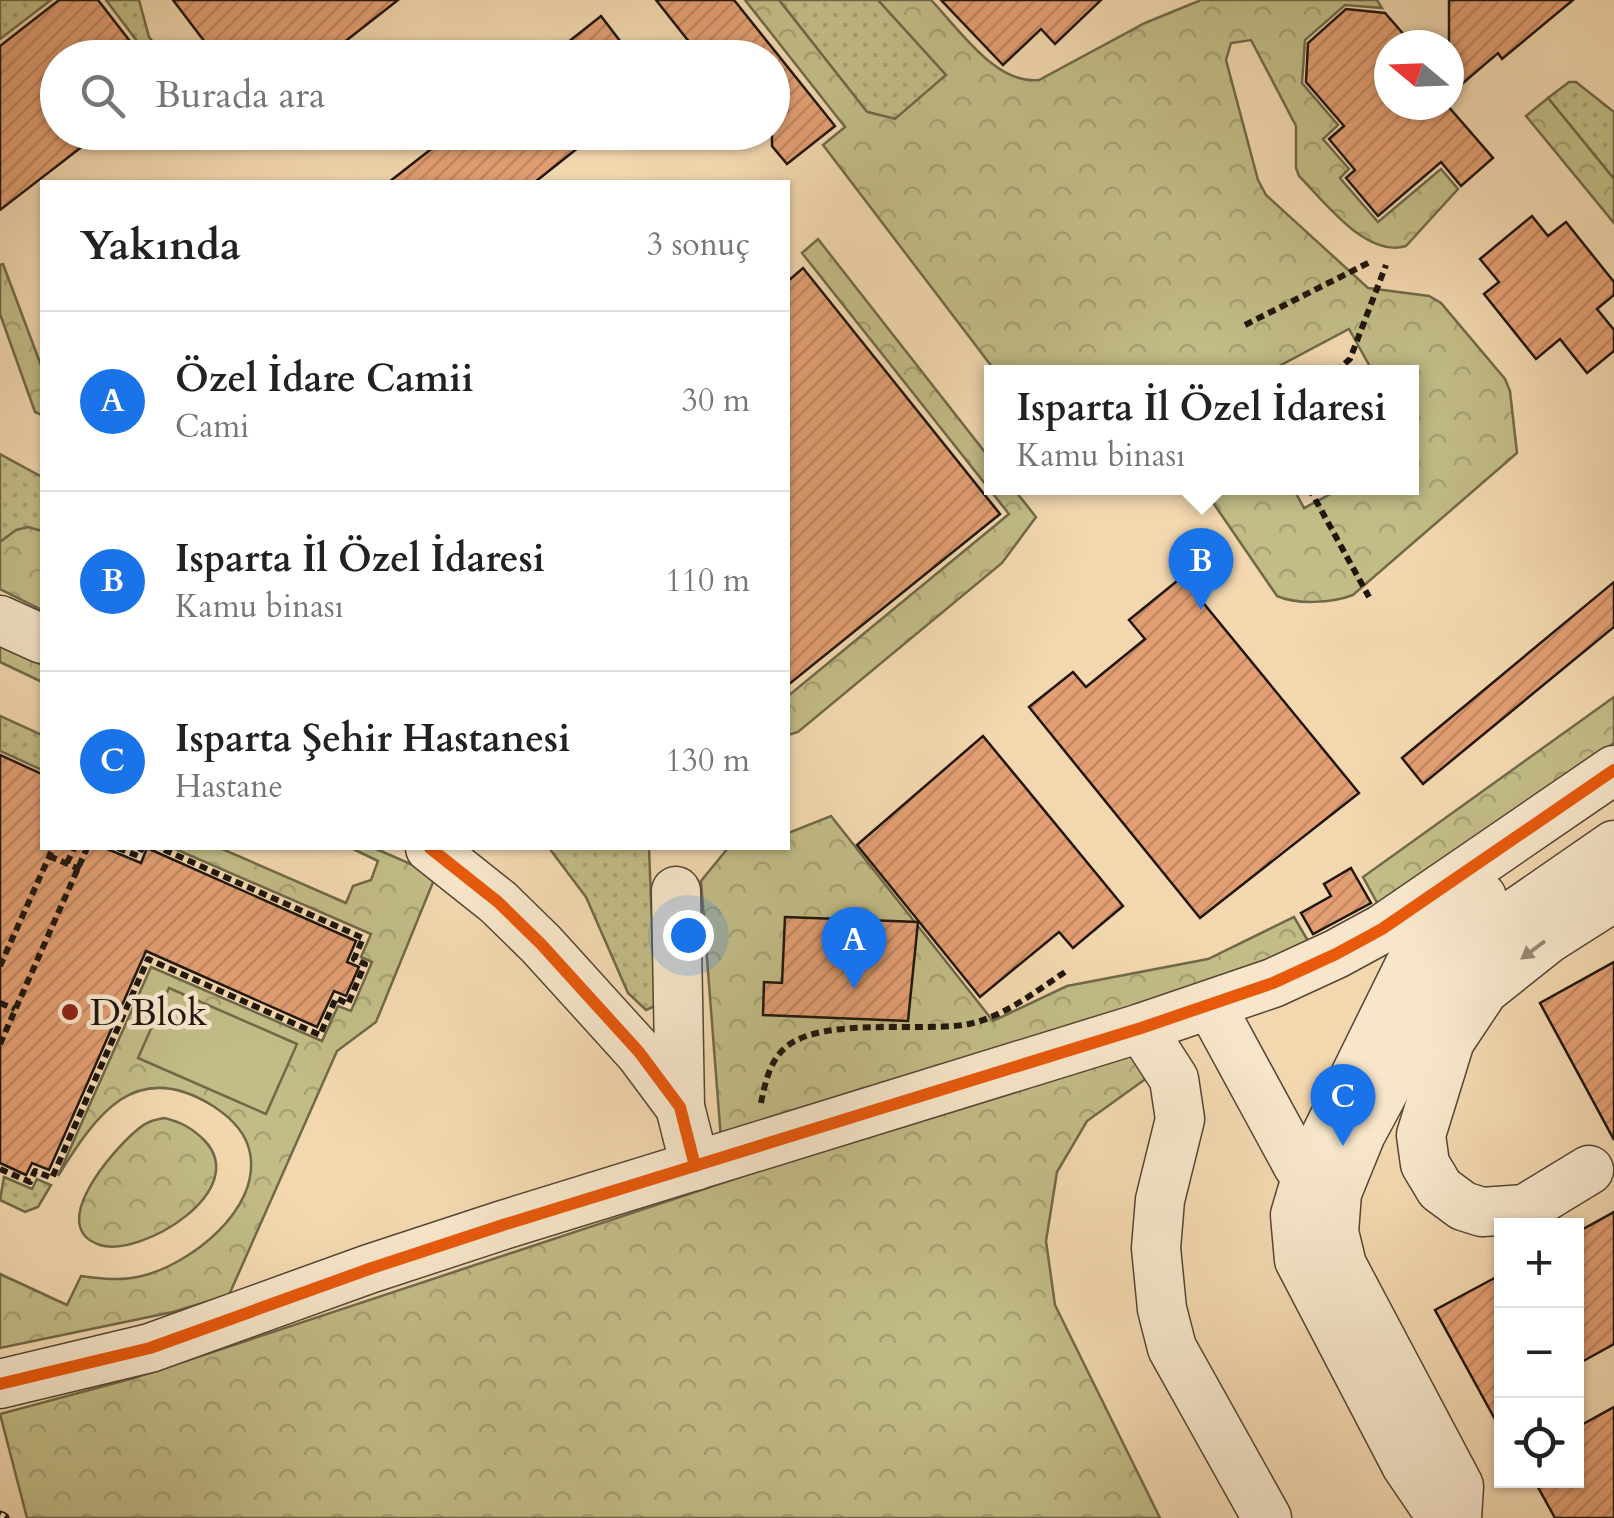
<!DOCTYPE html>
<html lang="tr">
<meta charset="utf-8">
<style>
:root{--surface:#fff;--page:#f2f2f2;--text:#222;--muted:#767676;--line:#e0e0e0;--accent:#1a73e8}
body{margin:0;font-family:Cardo,serif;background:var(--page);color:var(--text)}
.controls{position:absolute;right:30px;bottom:30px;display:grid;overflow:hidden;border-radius:0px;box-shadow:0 2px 8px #0004}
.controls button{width:90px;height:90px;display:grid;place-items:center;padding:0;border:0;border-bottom:2px solid var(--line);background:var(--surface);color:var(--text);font:50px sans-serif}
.compass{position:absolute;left:1374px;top:30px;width:90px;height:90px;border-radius:50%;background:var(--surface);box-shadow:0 2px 8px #0004;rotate:289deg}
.you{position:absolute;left:688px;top:935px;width:35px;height:35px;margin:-25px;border:8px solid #fff;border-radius:50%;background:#1a73e8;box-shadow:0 0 0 15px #1a73e833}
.badge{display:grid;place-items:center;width:65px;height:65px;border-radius:50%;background:var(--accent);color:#fff;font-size:32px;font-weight:700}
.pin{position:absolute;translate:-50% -82px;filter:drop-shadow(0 2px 5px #0008)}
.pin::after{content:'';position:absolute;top:52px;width:35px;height:30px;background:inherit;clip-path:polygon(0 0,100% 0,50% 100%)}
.popup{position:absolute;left:984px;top:365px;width:435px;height:130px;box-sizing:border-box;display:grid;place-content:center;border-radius:0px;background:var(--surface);filter:drop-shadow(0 2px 8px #0005);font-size:32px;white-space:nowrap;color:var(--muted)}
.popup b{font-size:38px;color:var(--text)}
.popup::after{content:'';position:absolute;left:50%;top:100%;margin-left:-20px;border:20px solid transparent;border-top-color:var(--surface)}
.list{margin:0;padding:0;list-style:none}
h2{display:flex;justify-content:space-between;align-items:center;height:130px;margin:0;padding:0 40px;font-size:42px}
h2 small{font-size:32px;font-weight:400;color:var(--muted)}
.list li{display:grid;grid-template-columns:65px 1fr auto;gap:30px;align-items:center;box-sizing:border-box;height:180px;padding:0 40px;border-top:2px solid var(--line)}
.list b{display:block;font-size:38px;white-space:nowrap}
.list p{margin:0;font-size:32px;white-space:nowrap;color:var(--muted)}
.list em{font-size:32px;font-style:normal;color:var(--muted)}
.icon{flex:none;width:55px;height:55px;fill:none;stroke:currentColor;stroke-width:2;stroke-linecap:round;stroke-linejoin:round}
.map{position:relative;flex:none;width:1614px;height:1518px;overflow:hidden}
.search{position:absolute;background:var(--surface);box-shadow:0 2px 8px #0004;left:40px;top:40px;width:750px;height:110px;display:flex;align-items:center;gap:25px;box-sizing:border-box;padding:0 35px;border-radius:55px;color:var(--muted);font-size:38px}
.panel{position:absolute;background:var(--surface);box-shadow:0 2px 8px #0004;left:40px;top:180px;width:750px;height:670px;border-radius:0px}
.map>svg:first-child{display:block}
.grass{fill:url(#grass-dots);stroke:#706949;stroke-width:2.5}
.forest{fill:url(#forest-crowns);stroke:#706949;stroke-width:2.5}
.garden{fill:#c2bc86;stroke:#706949;stroke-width:2.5}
.building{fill:url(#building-hatch);stroke:#1f160c;stroke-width:2.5}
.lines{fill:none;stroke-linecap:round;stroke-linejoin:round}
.minor-casing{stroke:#544635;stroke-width:51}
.path{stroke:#1f160c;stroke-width:6;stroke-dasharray:8 5;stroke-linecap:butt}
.minor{stroke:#f7e6cb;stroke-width:48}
.rail-casing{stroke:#1f160c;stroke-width:11}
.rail{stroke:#f7e6cb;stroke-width:8;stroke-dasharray:22;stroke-linecap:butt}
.cycleway-casing{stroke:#f7e6cb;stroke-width:19}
.cycleway{stroke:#e8590c;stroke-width:12}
.oneway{fill:#968875}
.poi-dot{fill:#8f2418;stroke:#f7e6cb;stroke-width:4}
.labels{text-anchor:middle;stroke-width:9;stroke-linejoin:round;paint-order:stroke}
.poi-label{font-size:38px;fill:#1f160c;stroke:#f7e6cb;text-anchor:start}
</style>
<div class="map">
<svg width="1614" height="1518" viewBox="0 0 1614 1518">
<defs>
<pattern id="grass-dots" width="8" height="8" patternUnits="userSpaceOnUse" patternTransform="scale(2.5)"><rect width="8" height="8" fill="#c2bc86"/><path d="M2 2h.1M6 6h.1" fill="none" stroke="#a6a172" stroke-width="1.8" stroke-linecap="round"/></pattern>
<pattern id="forest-crowns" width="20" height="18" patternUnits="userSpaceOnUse" patternTransform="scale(2.5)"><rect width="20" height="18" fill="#c2bc86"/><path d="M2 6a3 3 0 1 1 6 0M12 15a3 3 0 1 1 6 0" fill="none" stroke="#a6a172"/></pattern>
<pattern id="building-hatch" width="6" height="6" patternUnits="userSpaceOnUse" patternTransform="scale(2.5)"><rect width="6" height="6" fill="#e39f73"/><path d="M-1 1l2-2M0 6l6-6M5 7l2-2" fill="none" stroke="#c28862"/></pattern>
</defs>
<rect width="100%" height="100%" fill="#f3d8af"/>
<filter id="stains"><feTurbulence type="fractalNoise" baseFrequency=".002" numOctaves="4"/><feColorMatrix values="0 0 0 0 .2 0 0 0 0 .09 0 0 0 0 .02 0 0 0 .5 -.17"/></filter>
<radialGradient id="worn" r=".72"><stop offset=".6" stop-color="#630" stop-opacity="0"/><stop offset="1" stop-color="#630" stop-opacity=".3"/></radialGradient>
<g class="grass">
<polygon points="0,0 51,0 0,39"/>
<polygon points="106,0 139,0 149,37 165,57 149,57"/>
<polygon points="779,0 878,0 947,75 896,119 867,112"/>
<polygon points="1569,82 1576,82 1614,112 1614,179 1548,98"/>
<path d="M0,454L42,477V531C23,526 16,531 0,542Z"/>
<polygon points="0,716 42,735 42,770 0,751"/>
<polygon points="549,848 649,848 655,1006 646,1010 628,993 586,897"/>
<polygon points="4,1177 32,1189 37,1179 51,1185 38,1207 25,1212 0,1200"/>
</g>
<g class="forest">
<path d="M745,0H779L867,112L895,119L946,75L878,0H931C959,29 996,85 1039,80L1145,23L1201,0H1377L1382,8L1345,5L1305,40L1302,83L1338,125L1323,139L1349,169L1340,178L1378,222L1441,169L1458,189L1406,246C1366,258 1325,202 1299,176L1296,168V126L1251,40L1231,43L1226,60L1258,180L1266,195L1368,288L1429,296L1441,303L1505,379L1510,391L1517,453L1353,595C1332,603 1297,605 1277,596L1203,488H1293L1304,508L1342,488H1411L1414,448L1411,372H1373L1349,329L1268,372H996L823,145L845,127Z"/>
<polygon points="1548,98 1614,179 1614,223 1526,116"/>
<polygon points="818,239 991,460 991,488 1013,488 1036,517 1002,563 798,732 788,735 788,696 1009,514 802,253"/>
<polygon points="3,264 42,368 42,415 35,412 0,314 0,265"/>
<polygon points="28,527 42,531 42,610 0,589 0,542 16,530"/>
<polygon points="0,645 42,665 42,682 0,662"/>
<polygon points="1614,697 1614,743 1380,908 1363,877"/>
<polygon points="831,816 993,1021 1067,986 1208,959 1294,917 1311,946 1236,976 721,1139 701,881 728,848 788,848 788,833"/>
<path d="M173,848H220L346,903L353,886L371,880L378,861L351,848H374L436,875L376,1022L337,1051L229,1295L173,1312L0,1348V1274L67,1305L81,1276C102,1279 122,1281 142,1276C190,1264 261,1210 250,1153C246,1132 230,1117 213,1106C135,1057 96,1115 58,1176L151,967L322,1041L338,1006L351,1011L372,962L361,957L371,934Z"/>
<polygon points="1118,1052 1165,1065 1087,1121 1057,1172 1046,1241 1055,1305 1160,1518 27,1518 0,1414 134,1378"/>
<path d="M164,1118C181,1122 192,1128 204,1140C253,1190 141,1258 100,1245C45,1227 113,1150 137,1130C145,1122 154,1120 164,1118Z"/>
</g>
<polygon class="garden" points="169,988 297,1044 266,1114 138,1058"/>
<g class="building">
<polygon points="59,0 98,0 143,58 58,58 58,132 101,132 0,210 0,46"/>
<polygon points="173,0 398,0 324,58 217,58"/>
<polygon points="656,0 734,0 835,126 787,164 772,146 772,58 702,58"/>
<polygon points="941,0 1101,0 1055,44 1041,29 1003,65"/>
<polygon points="1449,0 1573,0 1502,59 1498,53 1449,95"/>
<polygon points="1346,9 1385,13 1413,45 1389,45 1389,105 1447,105 1493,158 1461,186 1441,162 1378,216 1346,178 1355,170 1329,139 1344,126 1306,82 1308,43"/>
<polygon points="601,16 633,58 548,58"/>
<polygon points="453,132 598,132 535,182 389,182"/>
<polygon points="1532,216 1548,236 1566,222 1614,282 1614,295 1597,309 1614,330 1614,351 1587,373 1560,339 1536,359 1484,294 1499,282 1480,259"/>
<polygon points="803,268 1000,514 788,685 788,281"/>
<polygon points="1182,577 1359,793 1200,918 1029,707 1073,672 1086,687 1145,639 1129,620"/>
<polygon points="1614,582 1614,627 1423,784 1402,758"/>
<polygon points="983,736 1123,906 1073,948 1059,932 980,997 857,845"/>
<polygon points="0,755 42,774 42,848 105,848 141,863 147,848 356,941 347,962 359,967 346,996 334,991 317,1027 146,951 49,1170 32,1163 26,1175 0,1163"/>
<polygon points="1351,868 1371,903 1313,934 1301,913 1331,896 1324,884"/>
<polygon points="785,917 918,922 908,1021 763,1015 764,982 782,983"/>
<polygon points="1614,962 1614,1140 1540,1003"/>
<polygon points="1614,1212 1614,1344 1576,1365 1576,1233"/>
<polygon points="1502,1274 1502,1432 1435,1310"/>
<polygon points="1614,1407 1614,1518 1555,1518 1534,1480 1576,1480 1576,1428"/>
</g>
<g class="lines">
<defs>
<g id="minor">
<polyline points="0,620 42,639"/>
<polyline points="430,848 498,902 541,944 639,1052 680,1107 695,1166"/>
<polyline points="676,891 680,1107"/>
<polyline points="1211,1006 1298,1166"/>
<polyline points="1141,1028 1174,1079 1180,1119 1160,1200 1156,1248 1162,1309 1172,1348 1267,1518"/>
<polyline points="1589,1170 1525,1209 1482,1212 1463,1206 1440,1189 1425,1164 1421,1135 1450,1041 1484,990 1548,939 1614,897"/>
<polyline points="0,1384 150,1348 369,1269 503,1225 1141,1028 1273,983 1336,954 1382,929 1614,770"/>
<polyline points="1442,1518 1406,1465 1299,1260 1295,1215 1308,1171 1409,966 1442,925 1482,897"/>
<polyline points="1457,1518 1459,1486 1342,1265 1334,1232 1337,1193 1361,1134 1445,978 1494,928 1614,845"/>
</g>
</defs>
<use href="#minor" class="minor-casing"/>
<g class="path">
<polyline points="1245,325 1372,261"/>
<polyline points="1335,372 1350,359 1386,265"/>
<polyline points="1309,488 1369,597"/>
<polyline points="118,848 138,856 142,848"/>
<polyline points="49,856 82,870"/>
<polyline points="67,863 74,848"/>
<polyline points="0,966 53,848"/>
<polyline points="0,1003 15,1009"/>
<polyline points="0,1044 87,848"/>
<path d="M761,1103C765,1083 770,1060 786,1047C823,1016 922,1033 969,1024C1005,1016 1035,992 1065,972"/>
<polyline points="0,1169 30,1182 35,1171 52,1178 148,959 320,1035 336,998 348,1004 365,964 354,959 363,938 160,848"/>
</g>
<use href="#minor" class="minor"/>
<defs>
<polyline id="rail" points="0,1516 4,1518"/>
</defs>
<use href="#rail" class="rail-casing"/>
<use href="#rail" class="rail"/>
<defs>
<g id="cycleway">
<polyline points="430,848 498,902 541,944 639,1052 680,1107 695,1166"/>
<polyline points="0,1384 150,1348 369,1269 503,1225 1141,1028 1273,983 1336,954 1382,929 1614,770"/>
</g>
</defs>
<use href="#cycleway" class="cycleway-casing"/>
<use href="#cycleway" class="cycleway"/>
</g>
<defs><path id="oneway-solid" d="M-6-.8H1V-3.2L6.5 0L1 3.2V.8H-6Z" transform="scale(2.5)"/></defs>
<use class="oneway" href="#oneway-solid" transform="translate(1533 950) rotate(143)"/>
<circle class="poi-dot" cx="70" cy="1012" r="10"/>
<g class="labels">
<g class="poi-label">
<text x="90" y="1025">D Blok</text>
</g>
</g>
<rect width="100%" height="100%" filter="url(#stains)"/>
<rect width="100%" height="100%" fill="url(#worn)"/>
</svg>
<div class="controls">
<button>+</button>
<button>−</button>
<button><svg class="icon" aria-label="locate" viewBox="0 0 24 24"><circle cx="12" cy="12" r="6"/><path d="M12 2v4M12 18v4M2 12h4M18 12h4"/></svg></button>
</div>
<svg class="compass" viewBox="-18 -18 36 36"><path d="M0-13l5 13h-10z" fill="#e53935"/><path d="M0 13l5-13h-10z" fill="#767676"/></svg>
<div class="you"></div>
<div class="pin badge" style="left:854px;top:989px">A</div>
<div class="pin badge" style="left:1201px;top:610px">B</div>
<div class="popup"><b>Isparta İl Özel İdaresi</b>Kamu binası</div>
<div class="pin badge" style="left:1343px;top:1146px">C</div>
<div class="search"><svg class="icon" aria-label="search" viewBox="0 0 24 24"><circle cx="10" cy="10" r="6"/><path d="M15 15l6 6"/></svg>Burada ara</div>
<section class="panel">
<h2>Yakında<small>3 sonuç</small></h2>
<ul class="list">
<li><span class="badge">A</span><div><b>Özel İdare Camii</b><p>Cami</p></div><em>30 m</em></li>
<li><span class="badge">B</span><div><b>Isparta İl Özel İdaresi</b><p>Kamu binası</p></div><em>110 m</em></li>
<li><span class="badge">C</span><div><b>Isparta Şehir Hastanesi</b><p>Hastane</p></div><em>130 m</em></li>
</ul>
</section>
</div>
